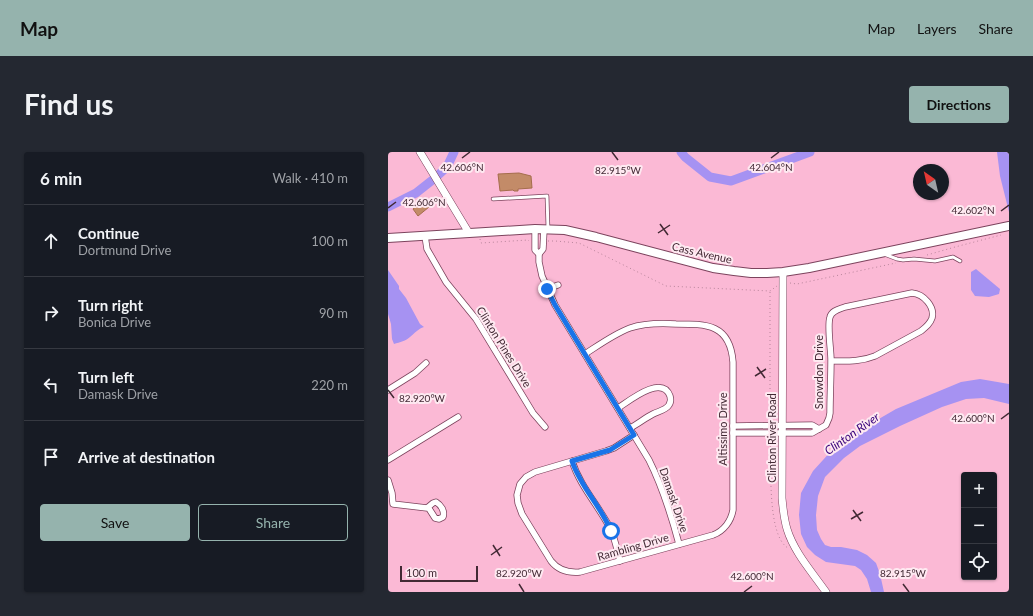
<!DOCTYPE html>
<meta charset="utf-8">
<style>
:root{--surface:#171b24;--page:#242831;--text:#f1f3f6;--muted:#9ea1a6;--line:#363941;--accent:#95b3ad}
body{margin:0;font-family:Lato,sans-serif;background:var(--page);color:var(--text)}
.controls{position:absolute;right:12px;bottom:12px;display:grid;overflow:hidden;border-radius:4px;box-shadow:0 1px 3px #0004}
.controls button{width:36px;height:36px;display:grid;place-items:center;padding:0;border:0;border-bottom:1px solid var(--line);background:var(--surface);color:var(--text);font:20px sans-serif}
.compass{position:absolute;left:525px;top:12px;width:36px;height:36px;border-radius:50%;background:var(--surface);box-shadow:0 1px 3px #0004;rotate:326deg}
.scale{position:absolute;left:12px;bottom:10px;width:78px;box-sizing:border-box;padding-left:4px;border:2px solid #422934;border-top:0;font-size:11px;line-height:14px;white-space:nowrap;color:#422934;-webkit-text-stroke:3px #fee9f1;paint-order:stroke}
.stop{position:absolute;width:12px;height:12px;margin:-9px;border:3px solid #1a73e8;border-radius:50%;background:#fff}
.stop.end{background:#1a73e8;border-color:#fff;box-shadow:0 1px 4px #0008}
.list{margin:0;padding:0;list-style:none}
h2{display:flex;justify-content:space-between;align-items:center;height:52px;margin:0;padding:0 16px;font-size:17px}
h2 small{font-size:13px;font-weight:400;color:var(--muted)}
.list li{display:grid;grid-template-columns:26px 1fr auto;gap:12px;align-items:center;box-sizing:border-box;height:72px;padding:0 16px;border-top:1px solid var(--line)}
.list b{display:block;font-size:15px;white-space:nowrap}
.list p{margin:0;font-size:13px;white-space:nowrap;color:var(--muted)}
.list em{font-size:13px;font-style:normal;color:var(--muted)}
.actions{display:flex;gap:8px;padding:12px 16px}
.actions a{flex:1;padding:9px 0;border:1px solid var(--accent);border-radius:4px;text-align:center;font-size:14px;color:var(--accent)}
.actions .main{background:var(--accent);color:#111}
.icon{flex:none;width:22px;height:22px;fill:none;stroke:currentColor;stroke-width:2;stroke-linecap:round;stroke-linejoin:round}
.map{position:relative;flex:none;width:621px;height:440px;overflow:hidden;border-radius:4px}
header{display:flex;align-items:center;gap:24px;box-sizing:border-box;height:56px;padding:0 20px;background:var(--accent);color:#111}
header strong{font-size:19px}
nav{display:flex;gap:22px;margin-inline-start:auto;font-size:14px}
.intro{display:flex;align-items:center;justify-content:space-between;box-sizing:border-box;height:96px;padding:0 24px}
h1{margin:0;font-size:28px}
.button{padding:10px 18px;border-radius:4px;background:var(--accent);color:#111;font-size:14px;font-weight:700}
main{display:flex;gap:24px;padding:0 24px}
aside{flex:1;background:var(--surface);border-radius:4px;box-shadow:0 1px 3px #0004}
.map>svg:first-child{display:block}
.water{fill:#a692f2}
.lines{fill:none;stroke-linecap:round;stroke-linejoin:round}
.river{stroke:#a692f2;stroke-width:9}
.building{fill:#c38b68;stroke:#a46d4c}
.service-casing{stroke:#7c435d;stroke-width:4.5}
.minor-casing{stroke:#7c435d;stroke-width:7}
.tertiary-casing{stroke:#7c435d;stroke-width:8}
.secondary-casing{stroke:#7c435d;stroke-width:10}
.path{stroke:#b8859b;stroke-width:1;stroke-dasharray:1 3;stroke-linecap:butt}
.service{stroke:#fff;stroke-width:3}
.minor{stroke:#fff;stroke-width:5.5}
.tertiary{stroke:#fff;stroke-width:7}
.secondary{stroke:#fff;stroke-width:8}
.route{stroke:#1a73e8;stroke-width:5}
.ticks{fill:none;stroke:#422934;stroke-width:1.5}
.labels{text-anchor:middle;stroke-width:4;stroke-linejoin:round;paint-order:stroke}
.street-label{font-size:11px;fill:#422934;stroke:#fee9f1}
.water-label{font-size:12px;font-style:italic;fill:#38027b;stroke:#fee9f1}
.ticks-label{font-size:10px;text-anchor:middle;fill:#422934;stroke:#fee9f1;stroke-width:4;stroke-linejoin:round;paint-order:stroke}
</style>
<header>
<strong>Map</strong>
<nav><a>Map</a><a>Layers</a><a>Share</a></nav>
</header>
<div class="intro"><h1>Find us</h1><a class="button">Directions</a></div>
<main>
<aside>
<h2>6 min<small>Walk · 410 m</small></h2>
<ul class="list">
<li><svg class="icon" aria-label="ahead" viewBox="0 0 24 24"><path d="M12 20V5M6 11l6-6 6 6"/></svg><div><b>Continue</b><p>Dortmund Drive</p></div><em>100 m</em></li>
<li><svg class="icon" aria-label="right" viewBox="0 0 24 24"><path d="M7 20v-9h11M14 6l5 5-5 5"/></svg><div><b>Turn right</b><p>Bonica Drive</p></div><em>90 m</em></li>
<li><svg class="icon" aria-label="left" viewBox="0 0 24 24"><path d="M17 20v-9H6M10 6l-5 5 5 5"/></svg><div><b>Turn left</b><p>Damask Drive</p></div><em>220 m</em></li>
<li><svg class="icon" aria-label="arrive" viewBox="0 0 24 24"><path d="M6 21V4h12l-3 4 3 4H6"/></svg><div><b>Arrive at destination</b></div></li>
</ul>
<div class="actions"><a class="main">Save</a><a>Share</a></div>
</aside>
<div class="map">
<svg width="621" height="440" viewBox="0 0 621 440">
<rect width="100%" height="100%" fill="#fbb9d5"/>
<g class="water">
<polygon points="609,0 621,0 621,60 612,24"/>
<polygon points="588,117 612,137 611,142 601,145 587,144 583,138 583,120"/>
<path d="M0,118L11,134V137L18,146L32,172L36,175C30,177 27,181 22,185C18,189 12,190 6,192L4,187L3,172L0,162Z"/>
<polygon points="592,227 621,232 621,252 596,246 578,247 554,255 512,274 472,294 456,306 437,325 430,344 428,363 429,378 433,387 437,393 443,395 453,395 469,398 479,403 488,411 492,422 496,440 483,440 479,427 473,418 467,414 438,410 427,403 419,395 413,382 411,363 413,341 425,319 445,297 465,282 508,257 573,230"/>
</g>
<g class="lines">
<g class="river">
<polyline points="293,0 297,5 322,25 343,29 422,0"/>
<polyline points="0,55 28,41 47,26 59,15 66,0"/>
</g>
</g>
<g class="building">
<polygon points="131,21 143,24 144,36 130,37 130,39 126,39 125,38 112,39 110,22"/>
<polygon points="36,48 41,55 30,64 25,57"/>
</g>
<g class="lines">
<defs>
<g id="service">
<polyline points="105,47 159,44 160,77"/>
<polyline points="496,102 509,107 515,108 526,107 547,109 565,105 572,109"/>
</g>
<g id="minor">
<path d="M147,77V98L151,102V110L154,124L167,153L261,308C275,336 283,362 291,392"/>
<polyline points="37,84 39,97 58,130 88,167 145,261 157,275"/>
<polyline points="151,102 155,97 156,77"/>
<polyline points="159,137 170,133"/>
<path d="M197,202C211,193 226,182 242,176C257,171 272,171 288,172C319,172 342,172 345,210V358C343,369 336,379 325,383L192,420C181,421 170,418 163,409L134,362L130,351L129,343L132,332L138,325L147,320L218,299L226,296L246,283"/>
<polyline points="0,238 27,221 38,211"/>
<path d="M230,256C241,249 274,222 282,244C283,247 283,250 281,253C278,258 271,259 265,262C257,266 250,272 242,276"/>
<polyline points="345,274 424,273 431,277"/>
<path d="M345,281H424L438,273L441,266L442,261C442,244 443,226 443,208C443,197 439,174 442,165C444,158 452,157 457,155L524,141C536,142 547,155 544,166C542,172 538,175 533,179L487,204C472,210 459,209 443,209"/>
<polyline points="0,308 70,265"/>
<path d="M184,309C192,334 210,353 222,376C227,386 229,398 232,409"/>
<path d="M0,328L4,341L5,352L39,356L45,351L48,350C53,353 57,359 55,365L51,367L47,366L40,355"/>
</g>
<g id="tertiary">
<polyline points="32,0 81,81"/>
<path d="M395,120L394,346C395,357 396,367 399,377C406,400 424,420 438,440"/>
</g>
<polyline id="secondary" points="0,86 147,77 177,78 208,85 325,116 346,119 363,121 379,121 395,120 421,116 621,74"/>
</defs>
<use href="#service" class="service-casing"/>
<use href="#minor" class="minor-casing"/>
<use href="#tertiary" class="tertiary-casing"/>
<use href="#secondary" class="secondary-casing"/>
<g class="path">
<polyline points="92,87 93,91 140,88 141,89"/>
<polyline points="160,89 167,89 191,91 278,134 382,139 389,134"/>
<polyline points="539,103 567,95 613,83"/>
<polyline points="402,131 409,132 508,111"/>
<polyline points="382,140 382,268"/>
<path d="M382,286C384,309 378,383 400,396"/>
</g>
<use href="#service" class="service"/>
<use href="#minor" class="minor"/>
<use href="#tertiary" class="tertiary"/>
<use href="#secondary" class="secondary"/>
</g>
<g class="lines">
<path class="route" d="M159,137L167,153L246,283L222,298L184,309C193,336 213,354 223,379"/>
</g>
<path class="ticks" d="M224,0L230,8M74,6L82,0M383,6L391,0M0,56L8,50M613,59L621,53M272,72L280,83M270,81L282,73M369,215L377,226M367,224L378,217M0,238L6,246M613,267L621,261M465,358L473,369M463,367L475,360M105,393L112,404M103,403L114,395M131,432L136,440M515,432L521,440M356,440L364,434"/>
<g class="labels">
<g class="street-label">
<text transform="translate(314 101) rotate(13)" y="4">Cass Avenue</text>
<text transform="translate(116 195) rotate(58)" y="4">Clinton Pines Drive</text>
<text transform="translate(431 220) rotate(-90)" y="4">Snowdon Drive</text>
<text transform="translate(335 277) rotate(-90)" y="4">Altissimo Drive</text>
<text transform="translate(384 286) rotate(-90)" y="4">Clinton River Road</text>
<text transform="translate(286 348) rotate(71)" y="4">Damask Drive</text>
<text transform="translate(245 395) rotate(-16)" y="4">Rambling Drive</text>
</g>
<g class="water-label">
<text transform="translate(464 282) rotate(-35)" y="4">Clinton River</text>
</g>
</g>
<g class="ticks-label">
<text x="74" y="19">42.606°N</text>
<text x="383" y="19">42.604°N</text>
<text x="230" y="22">82.915°W</text>
<text x="36" y="54">42.606°N</text>
<text x="585" y="62">42.602°N</text>
<text x="34" y="250">82.920°W</text>
<text x="585" y="270">42.600°N</text>
<text x="131" y="425">82.920°W</text>
<text x="515" y="425">82.915°W</text>
<text x="364" y="428">42.600°N</text>
</g>
</svg>
<div class="controls">
<button>+</button>
<button>−</button>
<button><svg class="icon" aria-label="locate" viewBox="0 0 24 24"><circle cx="12" cy="12" r="6"/><path d="M12 2v4M12 18v4M2 12h4M18 12h4"/></svg></button>
</div>
<svg class="compass" viewBox="-18 -18 36 36"><path d="M0-13l5 13h-10z" fill="#e53935"/><path d="M0 13l5-13h-10z" fill="#9ea1a6"/></svg>
<div class="scale">100 m</div>
<div class="stop" style="left:223px;top:379px"></div>
<div class="stop end" style="left:159px;top:137px"></div>
</div>
</main>
